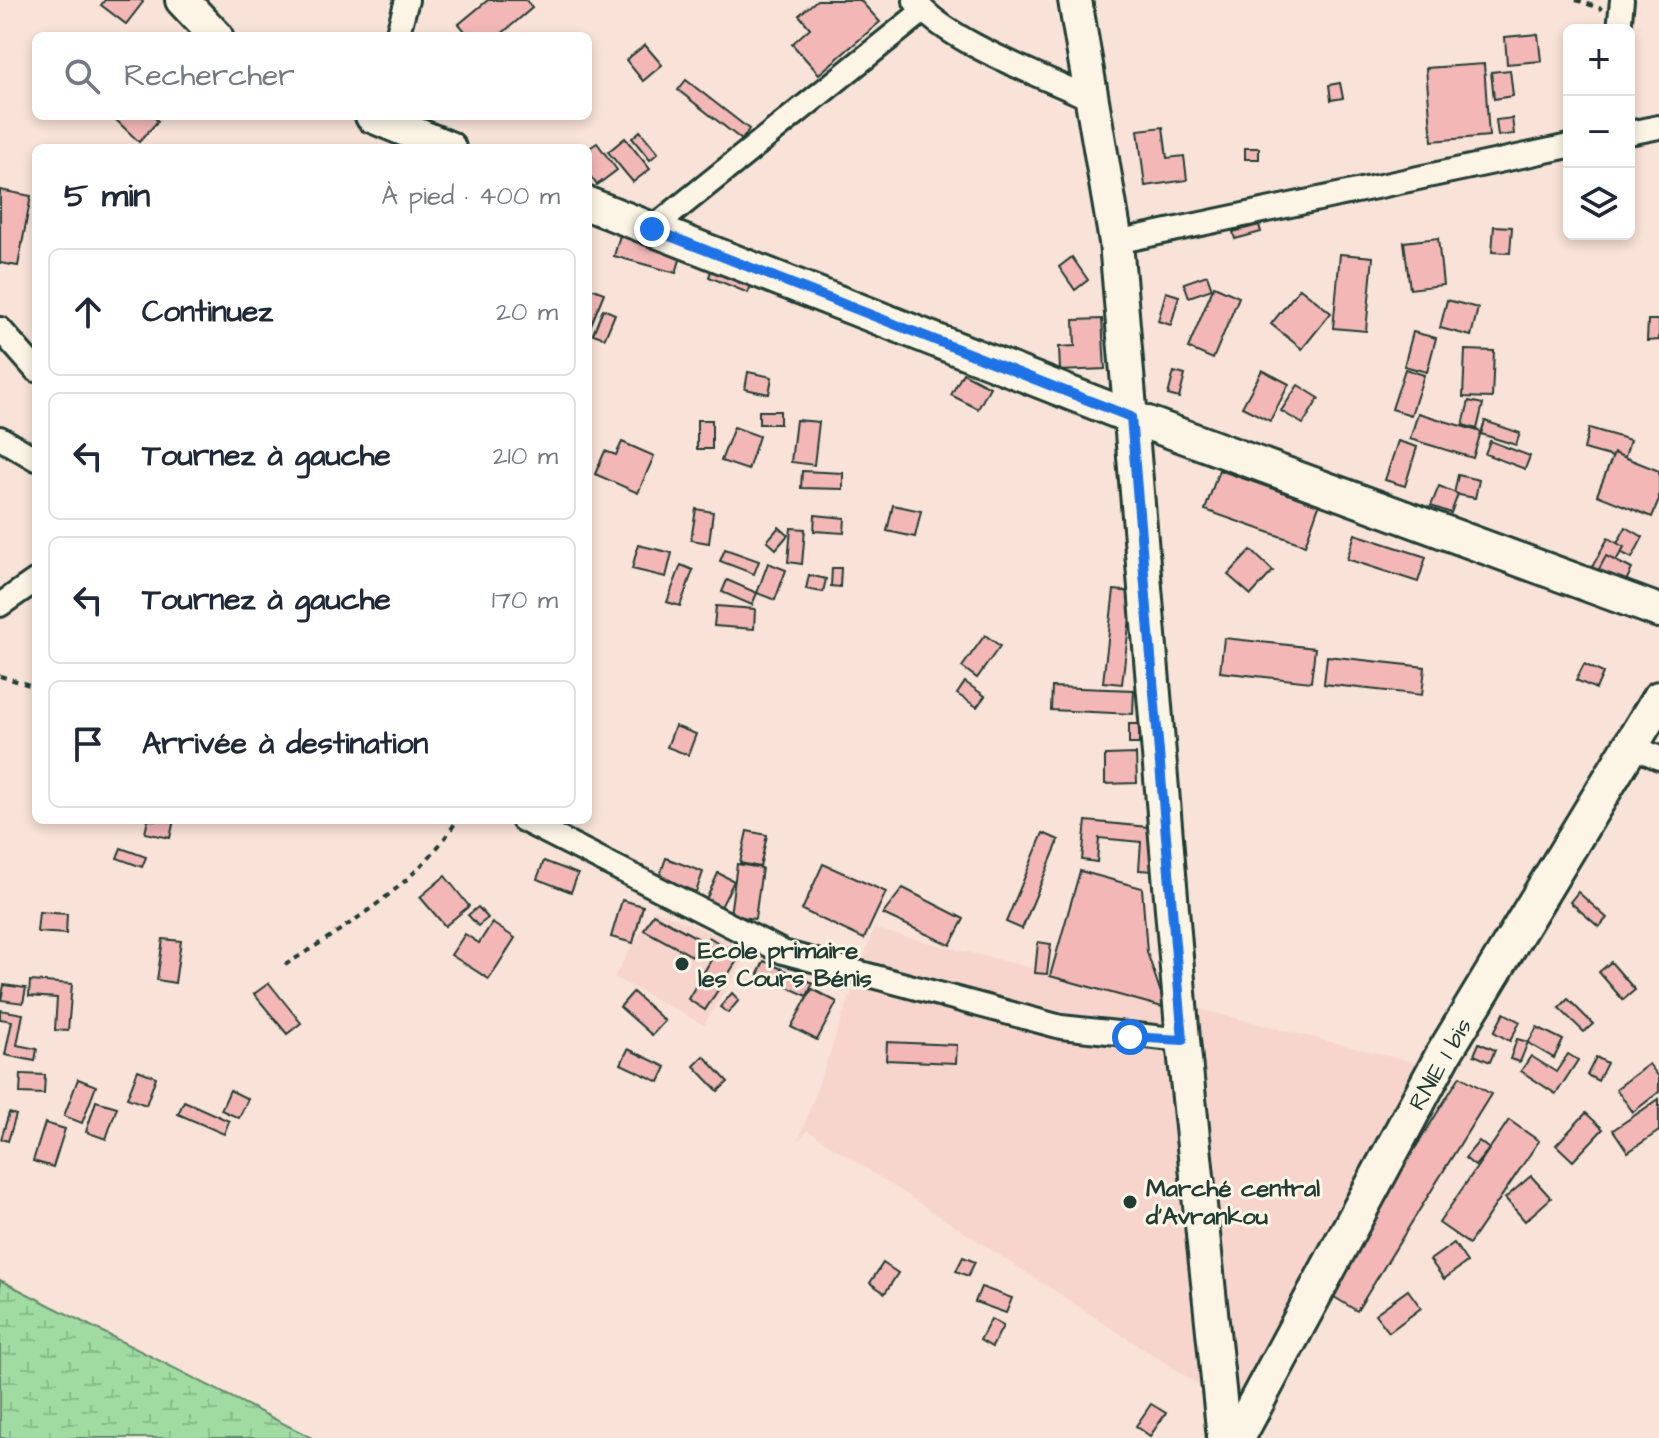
<!DOCTYPE html>
<html lang="fr">
<meta charset="utf-8">
<style>
:root{--surface:#fff;--page:#f6f6f7;--text:#1f2937;--muted:#747a83;--line:#e0e1e3}
body{margin:0;font-family:"Architects Daughter",sans-serif;background:var(--page);color:var(--text)}
.controls{position:absolute;right:24px;top:24px;display:grid;overflow:hidden;border-radius:12px;box-shadow:0 4px 12px #0003}
.controls button{width:72px;height:72px;display:grid;place-items:center;padding:0;border:0;border-bottom:2px solid var(--line);background:var(--surface);color:var(--text);font:40px sans-serif}
.stop{position:absolute;width:24px;height:24px;margin:-18px;border:6px solid #1a73e8;border-radius:50%;background:#fff}
.stop.end{background:#1a73e8;border-color:#fff;box-shadow:0 2px 8px #0008}
.list{margin:0;padding:0;list-style:none}
h2{display:flex;justify-content:space-between;align-items:center;height:104px;margin:0;padding:0 32px;font-size:34px}
h2 small{font-size:26px;font-weight:400;color:var(--muted)}
.list li{display:grid;grid-template-columns:52px 1fr auto;gap:24px;align-items:center;box-sizing:border-box;height:128px;margin:0 16px 16px;padding:0 16px;border:2px solid var(--line);border-radius:12px}
.list b{display:block;font-size:30px;white-space:nowrap}
.list em{font-size:26px;font-style:normal;color:var(--muted)}
.icon{flex:none;width:44px;height:44px;fill:none;stroke:currentColor;stroke-width:2;stroke-linecap:round;stroke-linejoin:round}
.map{position:relative;flex:none;width:1659px;height:1438px;overflow:hidden}
.search{position:absolute;background:var(--surface);box-shadow:0 4px 12px #0003;left:32px;top:32px;width:560px;height:88px;display:flex;align-items:center;gap:20px;box-sizing:border-box;padding:0 28px;border-radius:12px;color:var(--muted);font-size:30px}
.panel{position:absolute;background:var(--surface);box-shadow:0 4px 12px #0003;left:32px;top:144px;width:560px;height:680px;border-radius:12px}
.map>svg:first-child{display:block}
.built{fill:#f7d5cd}
.wetland{fill:url(#wetland-marsh);stroke:#608c6b;stroke-width:2}
.building{fill:#f3b7b6;stroke:#1f3d34;stroke-width:2}
.lines{fill:none;stroke-linecap:round;stroke-linejoin:round}
.street-casing{stroke:#1f3d34;stroke-width:28}
.secondary-casing{stroke:#1f3d34;stroke-width:38}
.primary-casing{stroke:#1f3d34;stroke-width:40}
.path{stroke:#1f3d34;stroke-width:4;stroke-dasharray:6 6;stroke-linecap:butt}
.street{stroke:#fcf5e5;stroke-width:22}
.secondary{stroke:#fcf5e5;stroke-width:32}
.primary{stroke:#fcf5e5;stroke-width:34}
.route{stroke:#1a73e8;stroke-width:10}
.poi-dot{fill:#1f3d34;stroke:#fcf5e5;stroke-width:3}
.labels{text-anchor:middle;stroke-width:6;stroke-linejoin:round;paint-order:stroke}
.poi-label{font-size:24px;font-weight:bold;fill:#1f3d34;stroke:#fcf5e5;text-anchor:start}
.street-label{font-size:24px;fill:#1f3d34;stroke:#fcf5e5}
</style>
<div class="map">
<svg width="1659" height="1438" viewBox="0 0 1659 1438">
<defs>
<pattern id="wetland-marsh" width="20" height="14" patternUnits="userSpaceOnUse" patternTransform="scale(2)"><rect width="20" height="14" fill="#a0dba2"/><path d="M1 5h8M5 5V1M11 12h8M15 12V8" fill="none" stroke="#89bd8c"/></pattern>
</defs>
<rect width="100%" height="100%" fill="#f9e2d7"/>
<filter id="ink" filterUnits="userSpaceOnUse"><feTurbulence type="fractalNoise" baseFrequency=".0125" numOctaves="2"/><feDisplacementMap in="SourceGraphic" scale="16" xChannelSelector="R" yChannelSelector="G"/><feConvolveMatrix kernelMatrix="1 2 1 2 8 2 1 2 1" color-interpolation-filters="sRGB"/></filter>
<g filter="url(#ink)">
<g class="built">
<polygon points="654,909 750,950 704,1025 614,977"/>
<polygon points="874,929 1417,1063 1310,1262 1239,1411 807,1130 798,1142"/>
</g>
<polygon class="wetland" points="0,1280 312,1438 0,1438"/>
<g class="building">
<polygon points="105,0 141,0 143,2 126,24 101,5"/>
<polygon points="488,0 526,0 532,8 499,36 469,36 459,24"/>
<polygon points="817,0 860,0 880,22 819,74 792,44 810,28 799,15"/>
<polygon points="1538,34 1541,61 1507,64 1505,37"/>
<polygon points="645,45 662,65 643,81 626,60"/>
<polygon points="1484,64 1489,136 1432,141 1426,68"/>
<polygon points="1510,70 1513,96 1494,99 1491,72"/>
<polygon points="686,80 749,129 742,140 678,90"/>
<polygon points="1340,83 1343,98 1331,100 1329,85"/>
<polygon points="116,116 153,116 158,121 139,142 114,118"/>
<polygon points="1512,118 1514,134 1498,136 1496,120"/>
<polygon points="1163,127 1167,158 1184,156 1187,180 1145,186 1138,130"/>
<polygon points="640,131 658,153 650,160 632,138"/>
<polygon points="625,138 650,169 633,182 608,152"/>
<polygon points="597,143 617,170 597,185 588,173 588,149"/>
<rect x="1245" y="148" width="14" height="11"/>
<polygon points="0,190 31,196 18,266 0,263"/>
<polygon points="1259,225 1261,232 1235,239 1233,232"/>
<polygon points="1494,226 1512,227 1510,253 1492,252"/>
<polygon points="620,235 682,253 676,273 614,256"/>
<polygon points="1438,238 1443,285 1410,289 1404,242"/>
<polygon points="1340,254 1373,257 1366,331 1333,328"/>
<polygon points="1072,257 1088,280 1075,290 1059,267"/>
<polygon points="713,265 753,281 748,293 709,277"/>
<polygon points="1207,275 1212,289 1189,297 1184,283"/>
<polygon points="1214,286 1239,297 1213,359 1188,348"/>
<polygon points="588,287 604,293 588,332"/>
<polygon points="1300,288 1331,313 1302,349 1271,324"/>
<polygon points="1166,292 1179,296 1171,325 1158,321"/>
<polygon points="1447,300 1478,308 1471,336 1440,328"/>
<polygon points="603,309 615,314 605,338 593,334"/>
<polygon points="1102,319 1105,369 1060,371 1059,347 1075,346 1074,320"/>
<polygon points="1648,320 1659,320 1659,340 1647,341"/>
<polygon points="1413,332 1436,338 1427,372 1404,366"/>
<polygon points="1465,350 1494,351 1492,398 1463,397"/>
<polygon points="1405,369 1424,375 1411,415 1392,409"/>
<polygon points="1262,370 1289,384 1270,421 1242,407"/>
<polygon points="748,372 772,377 769,394 745,389"/>
<polygon points="1174,372 1185,375 1179,398 1168,395"/>
<polygon points="963,373 990,387 978,409 951,395"/>
<polygon points="1298,385 1319,398 1303,424 1281,411"/>
<polygon points="1469,401 1483,404 1477,429 1463,425"/>
<rect x="759" y="411" width="21" height="13"/>
<polygon points="1418,413 1481,432 1473,458 1410,439"/>
<rect x="697" y="420" width="15" height="29"/>
<polygon points="796,420 819,422 814,465 791,462"/>
<polygon points="1485,421 1520,433 1516,445 1481,434"/>
<polygon points="734,427 759,436 748,470 721,461"/>
<polygon points="1589,428 1630,440 1624,460 1584,449"/>
<polygon points="1398,441 1417,447 1405,486 1385,480"/>
<polygon points="1490,441 1530,456 1525,469 1485,454"/>
<polygon points="622,442 654,456 638,493 595,474 605,451 616,455"/>
<polygon points="1614,453 1659,471 1659,500 1652,517 1597,495"/>
<polygon points="1219,470 1319,505 1305,545 1205,510"/>
<polygon points="802,471 843,473 843,489 801,488"/>
<polygon points="1458,475 1479,480 1475,498 1454,494"/>
<polygon points="1439,486 1458,494 1451,513 1431,506"/>
<polygon points="893,505 921,511 915,537 887,531"/>
<polygon points="696,509 713,512 709,543 691,540"/>
<polygon points="815,515 845,518 844,533 814,531"/>
<polygon points="779,527 788,535 776,549 767,541"/>
<polygon points="1626,527 1643,537 1632,558 1614,549"/>
<polygon points="791,528 805,529 802,564 788,562"/>
<polygon points="1355,534 1426,557 1418,582 1347,559"/>
<polygon points="1608,538 1624,547 1607,576 1592,567"/>
<polygon points="638,545 672,553 666,577 632,569"/>
<polygon points="725,549 759,561 754,574 720,561"/>
<polygon points="1251,550 1273,571 1251,595 1228,575"/>
<polygon points="1606,556 1632,569 1623,587 1597,573"/>
<polygon points="768,563 786,570 775,600 757,593"/>
<polygon points="681,565 693,570 680,606 667,602"/>
<polygon points="832,568 841,568 840,587 831,586"/>
<polygon points="809,575 826,579 823,592 806,589"/>
<polygon points="727,580 757,593 752,605 722,592"/>
<polygon points="1114,590 1133,592 1122,684 1103,682"/>
<polygon points="716,606 755,609 754,629 714,626"/>
<polygon points="985,635 1000,646 977,678 962,667"/>
<polygon points="1224,638 1315,648 1311,682 1220,672"/>
<polygon points="1327,656 1425,667 1422,695 1324,684"/>
<polygon points="1584,664 1603,673 1596,689 1576,680"/>
<polygon points="965,682 985,696 977,707 957,694"/>
<polygon points="1052,687 1134,690 1133,714 1051,710"/>
<rect x="1129" y="724" width="10" height="20"/>
<polygon points="675,726 696,734 688,755 667,747"/>
<polygon points="1136,754 1137,783 1105,784 1105,755"/>
<polygon points="148,820 174,820 170,838 145,833"/>
<polygon points="1086,821 1158,828 1154,871 1139,870 1141,842 1099,838 1097,862 1082,860"/>
<polygon points="747,831 767,835 760,867 740,863"/>
<polygon points="1043,833 1059,840 1022,929 1006,922"/>
<polygon points="121,848 146,857 142,867 117,858"/>
<polygon points="666,858 703,872 696,892 659,878"/>
<polygon points="544,861 578,874 571,892 537,879"/>
<polygon points="737,864 762,868 755,919 730,915"/>
<polygon points="823,864 886,892 864,939 802,910"/>
<polygon points="1080,871 1142,888 1147,952 1166,1008 1050,976"/>
<polygon points="718,873 734,881 720,909 705,902"/>
<polygon points="445,876 469,906 445,926 420,897"/>
<polygon points="903,888 964,919 950,945 883,914"/>
<polygon points="1578,892 1607,918 1599,927 1570,902"/>
<polygon points="622,900 643,906 633,943 611,937"/>
<polygon points="478,907 488,918 478,926 468,915"/>
<polygon points="39,912 67,914 66,934 37,932"/>
<polygon points="653,914 701,940 692,956 644,930"/>
<polygon points="492,923 515,938 489,979 451,955 465,934 479,943"/>
<polygon points="709,937 740,956 705,1010 688,999 711,960 699,953"/>
<polygon points="163,939 181,941 175,983 157,980"/>
<polygon points="1038,942 1051,944 1047,974 1035,973"/>
<polygon points="764,961 813,983 807,996 758,974"/>
<polygon points="1611,962 1635,990 1623,1000 1599,972"/>
<polygon points="30,981 72,984 68,1031 55,1030 57,998 29,996"/>
<polygon points="269,983 301,1023 287,1034 254,994"/>
<polygon points="4,985 26,988 23,1003 1,1000"/>
<polygon points="812,989 837,1002 817,1040 791,1027"/>
<polygon points="633,992 665,1021 652,1035 620,1007"/>
<polygon points="732,993 739,1000 728,1013 720,1007"/>
<polygon points="1568,999 1593,1024 1584,1032 1559,1008"/>
<polygon points="0,1010 23,1014 17,1045 37,1049 35,1061 5,1055 12,1021 0,1019"/>
<polygon points="1504,1013 1520,1022 1510,1041 1494,1032"/>
<polygon points="1537,1027 1563,1040 1554,1058 1528,1043"/>
<polygon points="1517,1039 1528,1042 1520,1062 1510,1059"/>
<polygon points="887,1042 957,1045 956,1063 886,1060"/>
<polygon points="1479,1043 1495,1050 1490,1062 1474,1055"/>
<polygon points="628,1049 666,1067 659,1082 621,1064"/>
<polygon points="1568,1054 1578,1060 1556,1094 1521,1071 1531,1056 1556,1072"/>
<polygon points="704,1056 728,1082 718,1091 694,1066"/>
<polygon points="1596,1057 1607,1063 1598,1081 1587,1075"/>
<polygon points="1649,1064 1659,1077 1659,1092 1633,1112 1616,1089"/>
<polygon points="138,1070 156,1077 146,1105 127,1098"/>
<polygon points="21,1074 45,1075 44,1094 20,1093"/>
<polygon points="1460,1076 1491,1094 1357,1311 1326,1292"/>
<polygon points="78,1079 96,1086 82,1123 64,1116"/>
<polygon points="230,1090 248,1099 239,1118 221,1110"/>
<polygon points="1659,1099 1659,1131 1628,1152 1613,1130"/>
<polygon points="96,1101 117,1107 106,1139 86,1132"/>
<polygon points="184,1101 229,1121 224,1134 178,1114"/>
<polygon points="9,1113 16,1115 8,1141 1,1139"/>
<polygon points="1586,1113 1603,1129 1573,1161 1556,1145"/>
<polygon points="1509,1120 1539,1141 1469,1244 1439,1223"/>
<polygon points="45,1123 65,1129 53,1167 33,1161"/>
<polygon points="1479,1141 1489,1149 1475,1166 1465,1158"/>
<polygon points="1531,1176 1551,1198 1525,1221 1505,1198"/>
<polygon points="1454,1243 1467,1262 1444,1279 1430,1260"/>
<polygon points="963,1257 975,1262 968,1276 956,1271"/>
<polygon points="883,1263 898,1273 885,1293 870,1283"/>
<polygon points="981,1287 1012,1298 1006,1313 975,1302"/>
<polygon points="1408,1290 1421,1308 1389,1332 1375,1314"/>
<polygon points="991,1319 1003,1326 992,1347 980,1340"/>
<polygon points="1151,1404 1166,1413 1150,1436 1136,1426"/>
</g>
<g class="lines">
<defs>
<g id="street">
<path d="M915,1C947,42 1041,75 1089,98"/>
<polyline points="1619,30 1622,0"/>
<polyline points="397,36 407,0"/>
<polyline points="1629,133 1659,127"/>
<polyline points="652,229 923,11"/>
<polyline points="1116,242 1569,146"/>
<polyline points="0,329 36,370"/>
<polyline points="0,438 36,459"/>
<polyline points="0,605 36,580"/>
<polyline points="1630,745 1659,758"/>
<polyline points="523,820 783,952 1061,1027 1183,1040"/>
</g>
<g id="secondary">
<polyline points="182,0 216,36"/>
<polyline points="1075,0 1116,242 1183,1040 1224,1438"/>
<polyline points="372,116 449,148"/>
<polyline points="588,204 1131,417 1659,611"/>
</g>
<polyline id="primary" points="1237,1438 1443,1055 1659,699"/>
</defs>
<use href="#street" class="street-casing"/>
<use href="#secondary" class="secondary-casing"/>
<use href="#primary" class="primary-casing"/>
<g class="path">
<polyline points="1576,0 1602,9"/>
<polyline points="0,676 36,687"/>
<path d="M285,965C347,926 418,884 457,820"/>
</g>
<use href="#street" class="street"/>
<use href="#secondary" class="secondary"/>
<use href="#primary" class="primary"/>
</g>
</g>
<g class="lines" filter="url(#ink)">
<polyline class="route" points="652,229 1131,417 1183,1040 1130,1037"/>
</g>
<g class="poi-dot">
<circle cx="682" cy="964" r="8"/>
<circle cx="1130" cy="1202" r="8"/>
</g>
<g class="labels">
<g class="poi-label">
<text x="698" y="958">Ecole primaire<tspan x="698" dy="28">les Cours Bénis</tspan></text>
<text x="1146" y="1196">Marché central<tspan x="1146" dy="28">d'Avrankou</tspan></text>
</g>
<g class="street-label">
<text transform="translate(1440 1064) rotate(-60)" y="8">RNIE 1 bis</text>
</g>
</g>
</svg>
<div class="controls">
<button>+</button>
<button>−</button>
<button><svg class="icon" aria-label="layers" viewBox="0 0 24 24"><path d="M12 4l9 5-9 5-9-5zM3 14l9 5 9-5"/></svg></button>
</div>
<div class="stop" style="left:1130px;top:1037px"></div>
<div class="stop end" style="left:652px;top:229px"></div>
<div class="search"><svg class="icon" aria-label="search" viewBox="0 0 24 24"><circle cx="10" cy="10" r="6"/><path d="M15 15l6 6"/></svg>Rechercher</div>
<section class="panel">
<h2>5 min<small>À pied · 400 m</small></h2>
<ul class="list">
<li><svg class="icon" aria-label="ahead" viewBox="0 0 24 24"><path d="M12 20V5M6 11l6-6 6 6"/></svg><div><b>Continuez</b></div><em>20 m</em></li>
<li><svg class="icon" aria-label="left" viewBox="0 0 24 24"><path d="M17 20v-9H6M10 6l-5 5 5 5"/></svg><div><b>Tournez à gauche</b></div><em>210 m</em></li>
<li><svg class="icon" aria-label="left" viewBox="0 0 24 24"><path d="M17 20v-9H6M10 6l-5 5 5 5"/></svg><div><b>Tournez à gauche</b></div><em>170 m</em></li>
<li><svg class="icon" aria-label="arrive" viewBox="0 0 24 24"><path d="M6 21V4h12l-3 4 3 4H6"/></svg><div><b>Arrivée à destination</b></div></li>
</ul>
</section>
</div>
